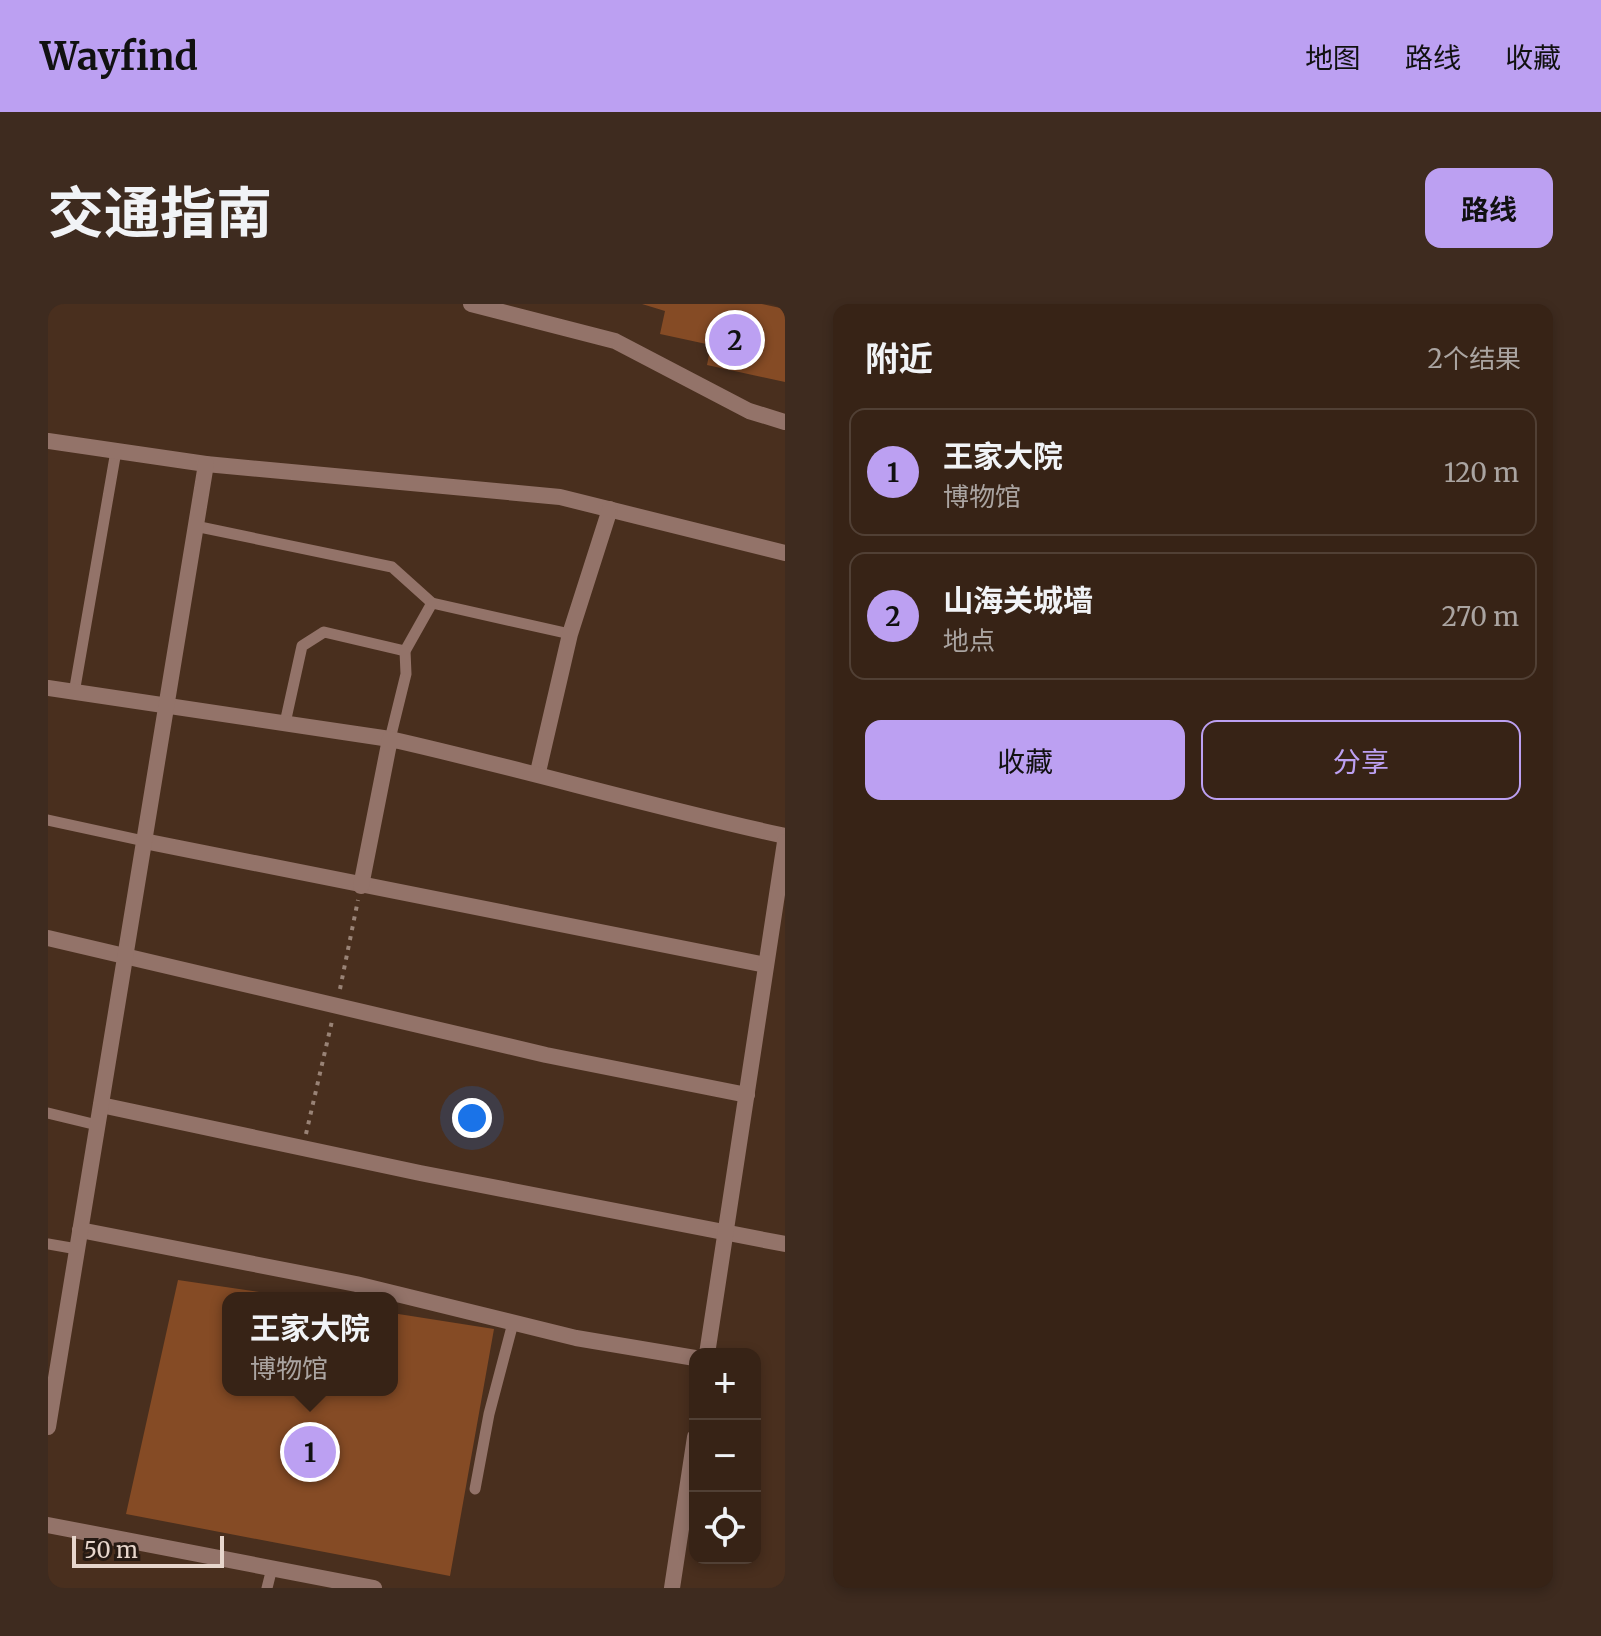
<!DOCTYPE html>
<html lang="zh">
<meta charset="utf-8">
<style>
:root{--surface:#372316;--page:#3e2b1f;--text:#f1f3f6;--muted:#aaa4a1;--line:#514035;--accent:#bca0f2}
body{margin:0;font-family:Merriweather,"Noto Sans SC",serif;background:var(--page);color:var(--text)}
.controls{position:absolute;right:24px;bottom:24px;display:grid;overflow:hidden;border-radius:16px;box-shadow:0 4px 12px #0003}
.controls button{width:72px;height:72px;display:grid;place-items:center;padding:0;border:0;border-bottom:2px solid var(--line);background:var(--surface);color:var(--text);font:40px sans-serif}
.scale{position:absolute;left:24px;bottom:20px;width:152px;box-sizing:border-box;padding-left:8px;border:4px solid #e7d6cc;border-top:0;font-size:22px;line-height:28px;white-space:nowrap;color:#e7d6cc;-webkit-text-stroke:6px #261a13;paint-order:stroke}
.you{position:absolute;left:424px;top:814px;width:28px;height:28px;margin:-20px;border:6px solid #fff;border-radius:50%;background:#1a73e8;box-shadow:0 0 0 12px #1a73e833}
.badge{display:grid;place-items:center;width:52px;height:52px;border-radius:50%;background:var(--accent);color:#111;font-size:26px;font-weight:700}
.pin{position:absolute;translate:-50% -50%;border:4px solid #fff;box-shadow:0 2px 8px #0006}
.popup{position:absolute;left:174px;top:988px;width:176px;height:104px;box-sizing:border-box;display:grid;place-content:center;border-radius:16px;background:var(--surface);filter:drop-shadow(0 2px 6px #0005);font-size:26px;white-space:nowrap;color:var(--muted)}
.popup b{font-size:30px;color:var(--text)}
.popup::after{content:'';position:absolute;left:50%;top:100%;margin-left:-16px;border:16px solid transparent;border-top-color:var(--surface)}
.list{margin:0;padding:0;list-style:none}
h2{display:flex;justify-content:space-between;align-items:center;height:104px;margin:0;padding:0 32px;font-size:34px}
h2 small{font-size:26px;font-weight:400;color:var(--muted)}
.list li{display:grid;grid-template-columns:52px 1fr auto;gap:24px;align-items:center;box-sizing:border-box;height:128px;margin:0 16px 16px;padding:0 16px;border:2px solid var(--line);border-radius:16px}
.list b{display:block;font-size:30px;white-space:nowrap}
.list p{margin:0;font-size:26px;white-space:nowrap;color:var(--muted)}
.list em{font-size:26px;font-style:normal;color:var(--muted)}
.actions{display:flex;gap:16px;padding:24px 32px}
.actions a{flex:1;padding:18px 0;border:2px solid var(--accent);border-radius:16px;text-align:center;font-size:28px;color:var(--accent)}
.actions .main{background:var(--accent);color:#111}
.icon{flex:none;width:44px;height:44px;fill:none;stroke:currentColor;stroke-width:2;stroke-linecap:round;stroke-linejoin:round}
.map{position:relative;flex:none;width:737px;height:1284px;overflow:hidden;border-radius:16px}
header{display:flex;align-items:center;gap:48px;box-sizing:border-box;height:112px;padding:0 40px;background:var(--accent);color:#111}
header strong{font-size:38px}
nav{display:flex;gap:44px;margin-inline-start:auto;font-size:28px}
.intro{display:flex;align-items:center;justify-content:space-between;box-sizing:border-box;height:192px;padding:0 48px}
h1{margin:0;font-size:56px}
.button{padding:20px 36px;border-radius:16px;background:var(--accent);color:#111;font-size:28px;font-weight:700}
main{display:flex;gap:48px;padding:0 48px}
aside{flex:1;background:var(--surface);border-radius:16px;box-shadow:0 4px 12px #0003}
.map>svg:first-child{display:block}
.building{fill:#854b25}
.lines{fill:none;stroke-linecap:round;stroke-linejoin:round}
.path{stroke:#998376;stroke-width:4;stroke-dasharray:4 6;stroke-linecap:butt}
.service{stroke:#937369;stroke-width:11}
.minor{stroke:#937369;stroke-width:16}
</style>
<header>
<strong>Wayfind</strong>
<nav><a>地图</a><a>路线</a><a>收藏</a></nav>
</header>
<div class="intro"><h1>交通指南</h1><a class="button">路线</a></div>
<main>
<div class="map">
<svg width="737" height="1284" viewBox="0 0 737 1284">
<rect width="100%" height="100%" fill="#492f1e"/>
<g class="building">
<polygon points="594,0 714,0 737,5 737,78 659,61 663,41 612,30 617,7"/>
<polygon points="130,976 238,992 180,994 180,1086 344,1086 344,1009 446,1025 402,1272 78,1210"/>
</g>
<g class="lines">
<g class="path">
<polyline points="292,685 310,596"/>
<polyline points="258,830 284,717"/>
</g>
<g class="service">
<polyline points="147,222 344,263 384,299"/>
<polyline points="26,389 68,147"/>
<polyline points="237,419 254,342 276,328 357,347"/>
<polyline points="342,435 358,370 357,347 384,299 522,330"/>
<polyline points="0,516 96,537"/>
<polyline points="0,809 49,821"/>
<polyline points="0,940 29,945"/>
<polyline points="427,1185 441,1110 465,1019"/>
<polyline points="219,1284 224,1264"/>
</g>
<g class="minor">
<polyline points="423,0 567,37 701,107 737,118"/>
<polyline points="0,137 158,160 512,193 737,249"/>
<polyline points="0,384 342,435"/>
<polyline points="490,468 522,330 562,205"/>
<polyline points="96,537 718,661"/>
<path d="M313,582L342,435C475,465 604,503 737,532"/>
<polyline points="0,634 498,751 699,791"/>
<polyline points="53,801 372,869 737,940"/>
<polyline points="32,926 308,980 528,1034 647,1054"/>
<polyline points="659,1050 737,538"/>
<polyline points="0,1123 158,160"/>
<polyline points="0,1221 326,1284"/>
<polyline points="624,1284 647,1133"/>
</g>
</g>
</svg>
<div class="controls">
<button>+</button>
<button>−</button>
<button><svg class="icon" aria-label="locate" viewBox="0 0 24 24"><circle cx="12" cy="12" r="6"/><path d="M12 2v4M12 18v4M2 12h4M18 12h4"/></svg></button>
</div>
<div class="scale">50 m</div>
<div class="you"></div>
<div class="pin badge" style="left:262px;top:1148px">1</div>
<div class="popup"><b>王家大院</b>博物馆</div>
<div class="pin badge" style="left:687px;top:36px">2</div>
</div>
<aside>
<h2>附近<small>2个结果</small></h2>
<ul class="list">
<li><span class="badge">1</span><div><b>王家大院</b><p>博物馆</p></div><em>120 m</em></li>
<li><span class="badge">2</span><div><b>山海关城墙</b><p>地点</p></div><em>270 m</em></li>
</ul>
<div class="actions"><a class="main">收藏</a><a>分享</a></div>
</aside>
</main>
